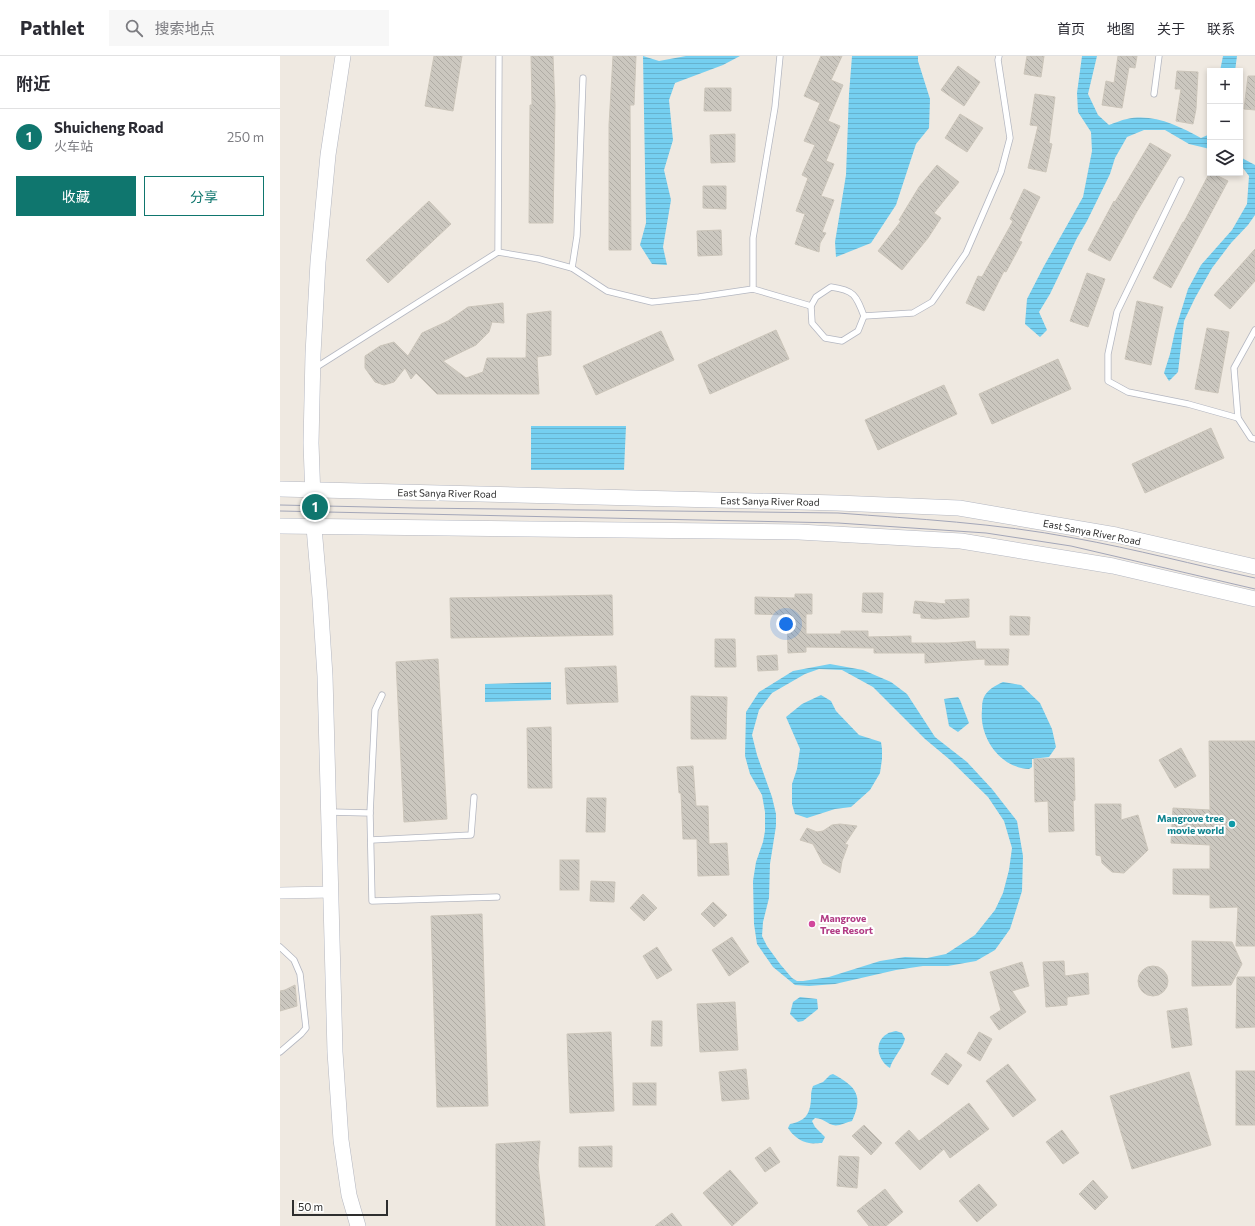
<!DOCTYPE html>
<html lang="zh">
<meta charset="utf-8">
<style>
:root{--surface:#fff;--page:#f7f7f7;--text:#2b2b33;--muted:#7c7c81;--line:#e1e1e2;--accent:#0f766e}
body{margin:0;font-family:Commissioner,"Noto Sans SC",sans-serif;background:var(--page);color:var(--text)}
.controls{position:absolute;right:12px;top:12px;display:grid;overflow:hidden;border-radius:0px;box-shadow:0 2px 6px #0003}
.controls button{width:36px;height:36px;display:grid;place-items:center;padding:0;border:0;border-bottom:1px solid var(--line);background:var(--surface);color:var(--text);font:20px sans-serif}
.scale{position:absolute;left:12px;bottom:10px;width:96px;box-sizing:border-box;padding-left:4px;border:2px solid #2e2e2e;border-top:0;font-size:11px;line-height:14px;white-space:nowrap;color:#2e2e2e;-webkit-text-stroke:3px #fff;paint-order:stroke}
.you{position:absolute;left:506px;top:568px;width:14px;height:14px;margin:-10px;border:3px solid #fff;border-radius:50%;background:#1a73e8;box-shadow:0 0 0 6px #1a73e833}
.badge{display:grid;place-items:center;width:26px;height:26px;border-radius:50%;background:var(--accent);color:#fff;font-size:13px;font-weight:700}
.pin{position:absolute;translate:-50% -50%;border:2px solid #fff;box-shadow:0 1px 4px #0006}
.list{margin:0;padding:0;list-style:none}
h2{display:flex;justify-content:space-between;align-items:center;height:52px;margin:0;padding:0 16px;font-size:17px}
h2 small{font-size:13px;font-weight:400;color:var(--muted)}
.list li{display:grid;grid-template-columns:26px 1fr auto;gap:12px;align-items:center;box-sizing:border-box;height:56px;padding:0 16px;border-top:1px solid var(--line)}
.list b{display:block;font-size:15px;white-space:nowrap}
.list p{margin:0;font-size:13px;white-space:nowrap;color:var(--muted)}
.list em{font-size:13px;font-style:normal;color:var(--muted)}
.actions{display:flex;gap:8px;padding:12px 16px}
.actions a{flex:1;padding:9px 0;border:1px solid var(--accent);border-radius:0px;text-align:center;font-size:14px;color:var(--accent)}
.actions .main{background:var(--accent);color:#fff}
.icon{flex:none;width:22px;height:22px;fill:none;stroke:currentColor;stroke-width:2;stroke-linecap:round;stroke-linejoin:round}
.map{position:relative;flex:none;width:975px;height:1170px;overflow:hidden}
header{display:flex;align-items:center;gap:24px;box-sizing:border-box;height:56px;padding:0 20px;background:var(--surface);border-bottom:1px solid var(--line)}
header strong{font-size:19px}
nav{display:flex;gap:22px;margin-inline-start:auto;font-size:14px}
.search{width:280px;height:36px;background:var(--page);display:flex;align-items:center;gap:10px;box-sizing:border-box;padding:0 14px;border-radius:0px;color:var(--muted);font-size:15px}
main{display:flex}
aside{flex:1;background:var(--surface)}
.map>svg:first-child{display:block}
.water{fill:url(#water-rules);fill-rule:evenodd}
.building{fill:url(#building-back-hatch);stroke:#cbc5ba}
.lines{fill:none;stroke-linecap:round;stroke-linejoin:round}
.lane-casing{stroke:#b4b7c1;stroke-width:7}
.street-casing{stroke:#b4b7c1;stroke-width:12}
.secondary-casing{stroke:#b4b7c1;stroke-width:16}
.lane{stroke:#fff;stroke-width:5.5}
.street{stroke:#fff;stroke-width:11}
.secondary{stroke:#fff;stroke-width:15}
.tram{stroke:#a3a6b8;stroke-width:1}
.culture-dot{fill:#0f9aa8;stroke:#fff;stroke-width:1.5}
.hotel-dot{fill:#d1479c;stroke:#fff;stroke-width:1.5}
.labels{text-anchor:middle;stroke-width:4;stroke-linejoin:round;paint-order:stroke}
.street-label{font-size:10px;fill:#2e2e2e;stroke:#fff}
.culture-label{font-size:10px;font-weight:bold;fill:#0d838f;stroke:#fff;text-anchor:end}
.hotel-label{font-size:10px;font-weight:bold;fill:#b23c85;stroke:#fff;text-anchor:start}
</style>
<header>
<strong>Pathlet</strong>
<div class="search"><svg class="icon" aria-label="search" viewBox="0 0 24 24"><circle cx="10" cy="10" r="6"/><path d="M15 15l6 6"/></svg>搜索地点</div>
<nav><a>首页</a><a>地图</a><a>关于</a><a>联系</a></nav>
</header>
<main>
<aside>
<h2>附近<small></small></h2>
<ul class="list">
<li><span class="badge">1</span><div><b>Shuicheng Road</b><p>火车站</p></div><em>250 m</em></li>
</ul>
<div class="actions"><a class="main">收藏</a><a>分享</a></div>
</aside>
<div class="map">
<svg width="975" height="1170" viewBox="0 0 975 1170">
<defs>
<pattern id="water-rules" width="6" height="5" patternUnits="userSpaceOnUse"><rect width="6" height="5" fill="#75cff0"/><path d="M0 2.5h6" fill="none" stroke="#66b2ce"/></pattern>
<pattern id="building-back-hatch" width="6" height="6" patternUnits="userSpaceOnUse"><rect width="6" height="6" fill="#cbc7bf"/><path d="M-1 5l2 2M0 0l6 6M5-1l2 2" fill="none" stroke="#afaba4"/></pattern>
</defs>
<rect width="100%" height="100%" fill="#efe9e1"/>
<g class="water">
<polygon points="363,0 379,5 406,0 460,0 443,9 395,27 389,44 393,84 384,114 391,144 383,191 387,209 372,208 360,189 366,167"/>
<polygon points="572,0 638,0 638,5 650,43 649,72 636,88 616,149 591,187 556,201 555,186 566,119 569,38"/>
<path d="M802,0H817L808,38L818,59L829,69C835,67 841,64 847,63C873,57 899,70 921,82L930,78V93L909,88L885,74H864L847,81L835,102L830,118L807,165L797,182L770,238L759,256L767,274L760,281L745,268L747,243L764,210L803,141L812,95L811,76L798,56L797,37Z"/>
<polygon points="943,0 957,0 955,15 940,15"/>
<polygon points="960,101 975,109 975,159 968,169 951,187 932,212 915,242 904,265 898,316 889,325 884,317 890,298 895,275 908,233 921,209 952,174 967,148 969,120 960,108"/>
<polygon points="251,370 346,370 344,414 251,414"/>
<path d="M550,608L583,614L611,626L627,638L655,681L687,706L712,733L737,765L743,800L742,835L730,873L715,894L696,905L668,910H643L616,914L555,928L529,930L515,929L493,911L477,888L474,868L473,825L476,806L483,786L485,775V756L482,739L470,718L465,700L466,656L479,636L513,615ZM539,613L562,614L593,631L645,683L669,703L708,741L724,765L732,792L729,814L723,837L715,854L695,879L666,898L647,902L625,901L600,905L549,921L523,925H517L512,922L500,908L487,890L482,880L483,866L489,842L490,808L496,770V758L492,741L477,699L472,679L479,654L492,637L525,618Z"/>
<polygon points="271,626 271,644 205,646 205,628"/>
<path d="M723,626L741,629L760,647L772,673L776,691L769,701L752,703V711L749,713C720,712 699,681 702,654C702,650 702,645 704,641C707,634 716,629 723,626Z"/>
<polygon points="541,639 551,645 556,655 579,679 601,686 602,693 602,703 600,717 590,734 571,751 555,753 527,762 515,758 512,748 512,728 517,713 520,693 506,661 522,648"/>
<polygon points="678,641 680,644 689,667 678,676 669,670 664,643"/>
<polygon points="520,941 537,943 538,953 523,965 518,966 510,958 513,946"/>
<path d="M616,975L622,977L625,983C622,994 613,1001 610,1012C598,1005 593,986 607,978C609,976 613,976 616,975Z"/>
<path d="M553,1018C576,1030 584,1040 572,1065C567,1066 558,1071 553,1069C546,1067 545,1063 535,1062L532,1065L535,1071L545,1081L542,1087C538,1087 533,1088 529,1087C521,1086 512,1079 508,1072L510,1068C525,1065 530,1059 531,1043C531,1038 531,1035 533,1030L543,1026L550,1019Z"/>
</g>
<g class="building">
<polygon points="154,0 182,0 173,55 145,50"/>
<polygon points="251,0 273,0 275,49 273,167 249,167 250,49 252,49"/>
<polygon points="333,0 356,0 354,49 350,49 351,194 329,194 329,69"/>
<polygon points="541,0 562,0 551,24 563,29 548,65 560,70 546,105 554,108 541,140 554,144 542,176 546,177 540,187 539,196 515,188 525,158 516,155 528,122 522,119 535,89 524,85 540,47 524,40"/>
<polygon points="747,0 764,0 761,21 744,18"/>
<polygon points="838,0 857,0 855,12 849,11 842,52 822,49 826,25 834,27"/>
<polygon points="678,10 700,26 684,50 661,34"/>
<polygon points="897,15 918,16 916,53 913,68 896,65 901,33 895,33"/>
<polygon points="968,20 975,20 975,54 964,53"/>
<polygon points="425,32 451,32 451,55 424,55"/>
<polygon points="755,38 775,41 769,87 772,88 766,116 748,112 758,70 750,69"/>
<polygon points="680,58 703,72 687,96 665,82"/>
<polygon points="455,78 455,106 431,107 430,79"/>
<polygon points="870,87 891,99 856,157 830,205 808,194 834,145 835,146"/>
<polygon points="657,109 679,126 654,157 661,162 648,182 622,214 598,195 621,165 619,164 639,131"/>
<polygon points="930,116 948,125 891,232 873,222 903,166 904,166"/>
<polygon points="423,130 446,130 446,153 423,152"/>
<polygon points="744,133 760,141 739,185 742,186 726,216 724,215 704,255 686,247 698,220 702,221 733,165 730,163"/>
<polygon points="149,145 171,168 108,227 86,204"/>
<polygon points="441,174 442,199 418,200 417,175"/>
<polygon points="975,193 975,225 950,253 934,239"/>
<polygon points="807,217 825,223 808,271 790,265"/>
<polygon points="857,245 883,251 871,309 845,303"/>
<polygon points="223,247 224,267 212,266 209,276 196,289 163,305 186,322 203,316 207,302 246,302 247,258 271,255 271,299 257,301 259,338 157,338 136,317 131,323 125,312 114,326 104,329 95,326 85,312 85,300 100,290 114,286 128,300 142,277 168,265 188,251"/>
<polygon points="927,272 949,276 938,337 915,333"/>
<polygon points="496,274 509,303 430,338 418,309"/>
<polygon points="381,275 394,304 316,339 303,310"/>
<polygon points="778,303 791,333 712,368 699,338"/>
<polygon points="664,329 677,358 598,394 585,364"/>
<polygon points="931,372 944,402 865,437 852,408"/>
<polygon points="583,537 603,537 602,557 582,556"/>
<polygon points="515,538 532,538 532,558 526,558 526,578 561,578 561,575 588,575 588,581 631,580 631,587 668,587 695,585 696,593 729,593 728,609 705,609 705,603 645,607 645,597 594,597 594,592 526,591 526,596 508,597 507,559 475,558 475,541 515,542"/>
<polygon points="332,539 333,579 171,582 170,542"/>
<polygon points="689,543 689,561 655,563 641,562 641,558 633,557 635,545 666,548 665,544"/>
<polygon points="730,560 750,561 749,579 730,579"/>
<polygon points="435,583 455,583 456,611 435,611"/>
<polygon points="497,599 498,614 478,615 477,600"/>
<polygon points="158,603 167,763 124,766 116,606"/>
<polygon points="336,610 338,646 287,648 285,612"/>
<polygon points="411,640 447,641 446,683 411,683"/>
<polygon points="271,671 272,732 248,732 247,672"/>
<polygon points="929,685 975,685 975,890 956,890 958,851 930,852 930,839 893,838 893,813 930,813 930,789 891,787 893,752 930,754"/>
<polygon points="901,692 916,720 895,732 879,704"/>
<polygon points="794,702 795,744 793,745 794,775 769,776 768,745 755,746 754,703"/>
<polygon points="413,710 416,750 428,750 429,788 447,787 449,819 418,820 417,783 403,783 401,737 399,737 397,711"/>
<polygon points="307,742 326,742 325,776 306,776"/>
<polygon points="815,748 841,748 841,764 858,759 868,794 844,817 832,816 822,807 821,800 816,799"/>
<polygon points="560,768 577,770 565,788 568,789 562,805 560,817 543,807 533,788 520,784 527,772 537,776 543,775 552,769"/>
<rect x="280" y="804" width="19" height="30"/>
<polygon points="311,825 335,826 334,846 310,845"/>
<polygon points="363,838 377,852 364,865 350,852"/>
<polygon points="433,846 447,859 434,871 421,858"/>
<polygon points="202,858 208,1050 157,1051 151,860"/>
<polygon points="452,881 469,906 449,920 432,894"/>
<polygon points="912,885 952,886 962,908 951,929 912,930"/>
<polygon points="377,891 392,914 377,923 363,900"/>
<polygon points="784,905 785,920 808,917 809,938 787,941 787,949 766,951 763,906"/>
<polygon points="742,906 749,930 732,935 746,956 719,974 710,961 721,954 710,916"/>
<circle cx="873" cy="925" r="15"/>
<polygon points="957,921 975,921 975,971 956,972"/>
<polygon points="15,929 17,950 0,955 0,935 5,934"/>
<polygon points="455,946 458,994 420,996 417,948"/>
<polygon points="907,952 912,989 892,992 887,955"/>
<polygon points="372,965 382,965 382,990 371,990"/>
<polygon points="331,976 334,1055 290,1057 287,978"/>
<polygon points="699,976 712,983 700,1005 687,997"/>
<polygon points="666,997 682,1009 668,1029 651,1018"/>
<polygon points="728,1008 756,1044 733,1061 706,1025"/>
<polygon points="466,1013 469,1043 442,1045 439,1016"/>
<rect x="956" y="1015" width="19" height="54"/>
<polygon points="909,1016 931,1089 852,1113 830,1040"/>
<rect x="353" y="1027" width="23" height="22"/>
<polygon points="689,1047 709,1073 670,1102 664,1093 640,1114 615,1087 629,1074 639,1085"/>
<polygon points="584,1069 602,1087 591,1099 572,1080"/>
<polygon points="782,1074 799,1097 783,1108 766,1086"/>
<polygon points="260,1085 258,1109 265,1170 216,1170 216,1088"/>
<polygon points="332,1090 332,1111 299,1111 299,1091"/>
<polygon points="490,1091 500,1106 485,1116 475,1102"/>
<polygon points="559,1100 579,1101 577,1132 557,1130"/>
<polygon points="450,1114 478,1147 452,1170 423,1137"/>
<polygon points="813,1124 828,1141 815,1154 799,1138"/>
<polygon points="699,1128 717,1149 697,1166 679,1145"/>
<polygon points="605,1133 623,1156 606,1170 589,1170 577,1155"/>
<polygon points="392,1157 402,1170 375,1170"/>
</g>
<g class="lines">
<defs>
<g id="lane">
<path d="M500,0L495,51L473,182V233L531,250L536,241L551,231C574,234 576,239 584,260L633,257L652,246L686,197L721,116L730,82L718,4L719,0"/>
<polyline points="874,38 879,0"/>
<polyline points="901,124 837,256 828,298 828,325 848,336 908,348 958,362"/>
<polyline points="218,196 259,203 292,212 327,235 372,246 419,241 473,233"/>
<polyline points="292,212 297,180 303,22"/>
<polyline points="531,250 532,267 545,282 562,285 578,275 584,260"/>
<polyline points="975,274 954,312 958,362 971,382 975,383"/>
<polyline points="35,312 218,196 219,0"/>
<polyline points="50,756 90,757 92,845 217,841"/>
<polyline points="90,757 95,654 102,639"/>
<polyline points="91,784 191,779 194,741"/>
<polyline points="0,891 14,904 20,918 26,972 21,978 0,996"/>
</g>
<polyline id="street" points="0,837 51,836"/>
<g id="secondary">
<polyline points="63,0 48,99 38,206 33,298 31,387 34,471 40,542 45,620 55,996 61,1084 69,1139 78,1170"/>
<polyline points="0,433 557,447 679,452 836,479 975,511"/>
<polyline points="0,470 519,476 681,485 833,510 975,543"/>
</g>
</defs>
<use href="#lane" class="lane-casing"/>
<use href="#street" class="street-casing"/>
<use href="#secondary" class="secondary-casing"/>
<use href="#lane" class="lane"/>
<use href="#street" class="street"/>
<use href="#secondary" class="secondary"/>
<g class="tram">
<path d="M0,449L135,452L558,457C637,463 716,467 794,482C855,493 915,509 975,522"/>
<polyline points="0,455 558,467 706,477 791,490 975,533"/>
</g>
</g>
<circle class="culture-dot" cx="952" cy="768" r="4"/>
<circle class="hotel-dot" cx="532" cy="868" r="4"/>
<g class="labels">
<g class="street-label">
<text transform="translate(167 437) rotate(1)" y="4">East Sanya River Road</text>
<text transform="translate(490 445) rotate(1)" y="4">East Sanya River Road</text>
<text transform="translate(812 476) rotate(11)" y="4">East Sanya River Road</text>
</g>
<g class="culture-label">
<text x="944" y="766">Mangrove tree<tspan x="944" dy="12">movie world</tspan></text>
</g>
<g class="hotel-label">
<text x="540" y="866">Mangrove<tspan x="540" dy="12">Tree Resort</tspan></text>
</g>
</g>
</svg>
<div class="controls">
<button>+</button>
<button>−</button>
<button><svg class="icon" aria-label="layers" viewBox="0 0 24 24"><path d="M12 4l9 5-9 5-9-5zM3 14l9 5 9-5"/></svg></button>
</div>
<div class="scale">50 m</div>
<div class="you"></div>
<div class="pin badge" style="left:35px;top:451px">1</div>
</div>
</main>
